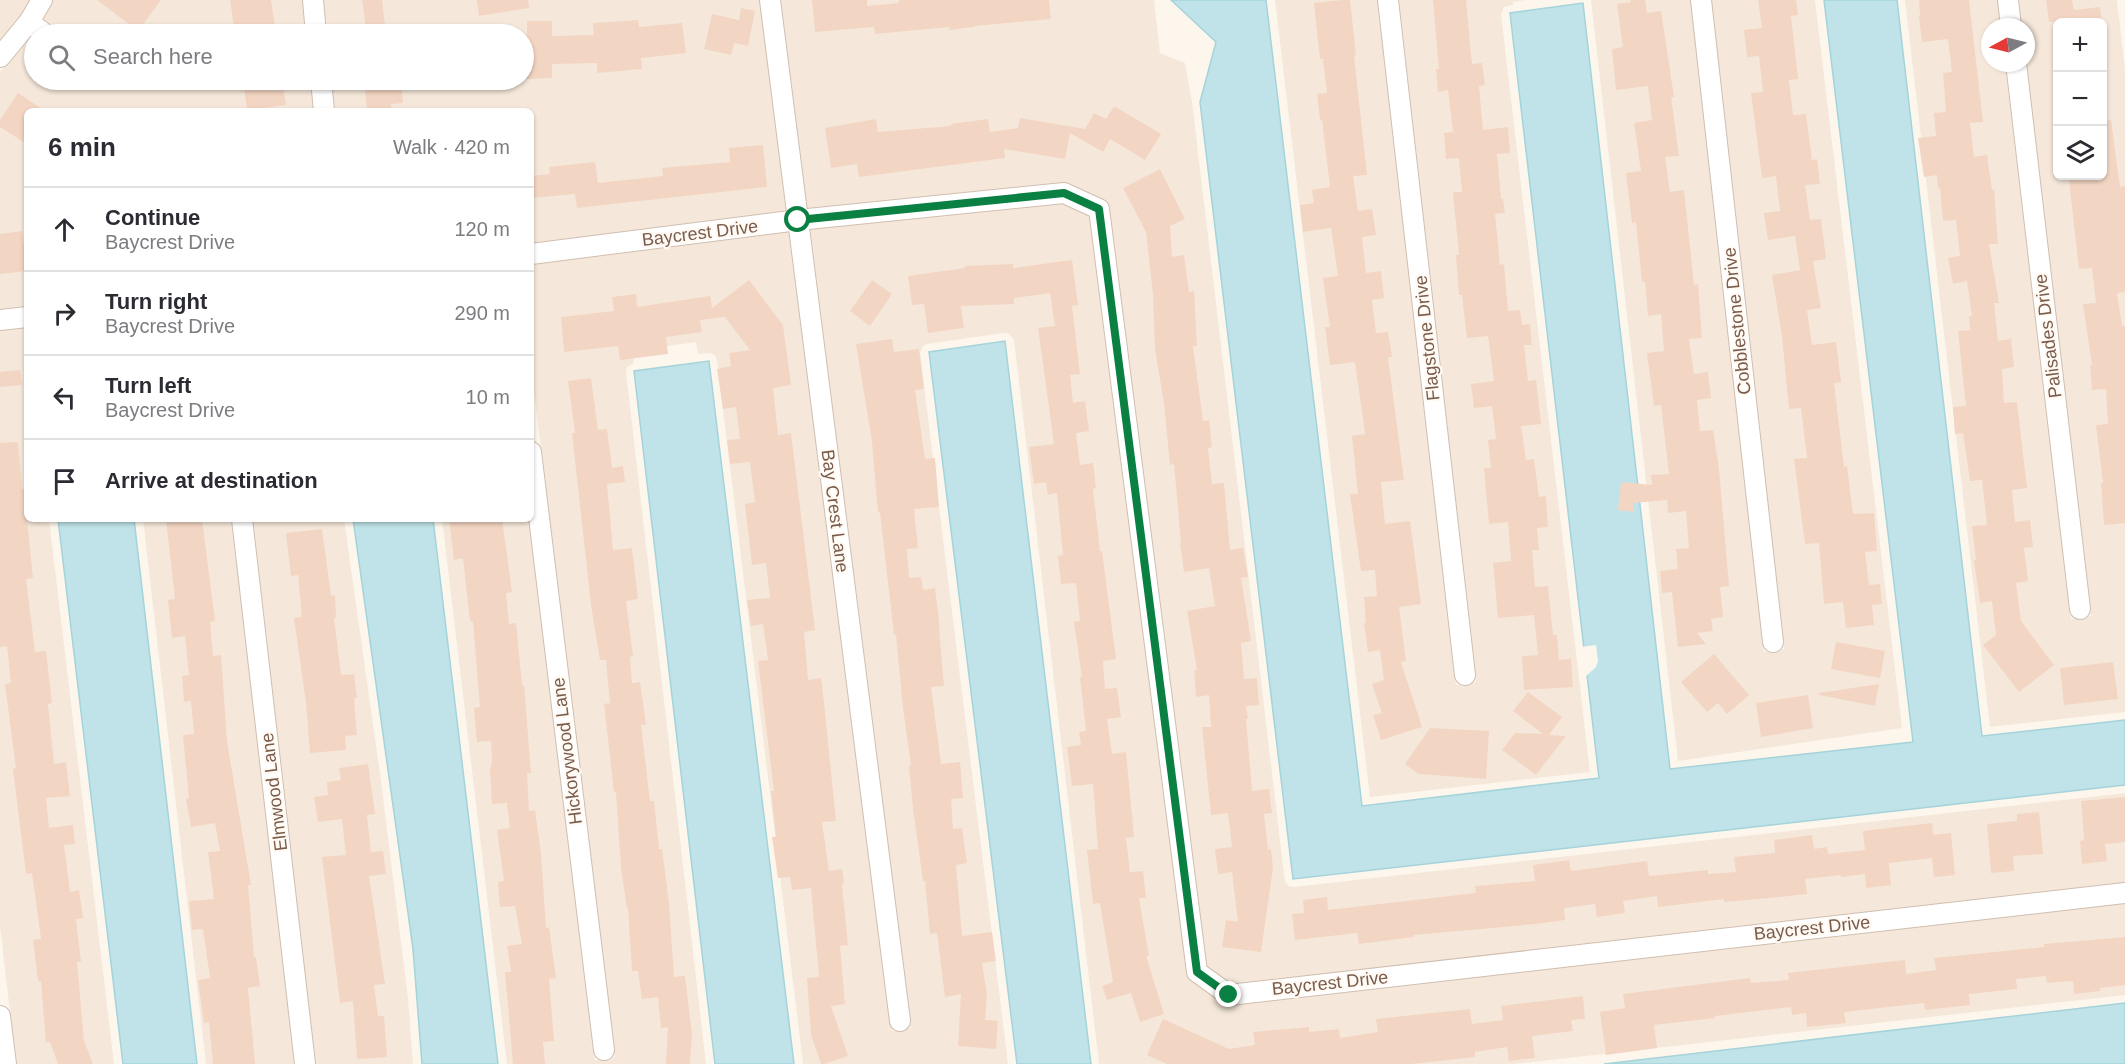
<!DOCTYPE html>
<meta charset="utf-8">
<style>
:root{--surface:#fff;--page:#f7f7f7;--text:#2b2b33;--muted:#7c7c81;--line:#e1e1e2}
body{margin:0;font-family:Helvetica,sans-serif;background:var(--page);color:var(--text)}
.controls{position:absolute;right:18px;top:18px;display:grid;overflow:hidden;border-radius:9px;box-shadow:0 2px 4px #0004}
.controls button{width:54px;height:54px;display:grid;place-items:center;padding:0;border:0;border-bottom:2px solid var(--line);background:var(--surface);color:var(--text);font:30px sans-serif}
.compass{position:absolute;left:1981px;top:18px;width:54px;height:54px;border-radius:50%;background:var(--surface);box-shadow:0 2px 4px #0004;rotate:263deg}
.stop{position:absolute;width:18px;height:18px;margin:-14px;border:4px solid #0b8043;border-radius:50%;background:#fff}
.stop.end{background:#0b8043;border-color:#fff;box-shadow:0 2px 6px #0008}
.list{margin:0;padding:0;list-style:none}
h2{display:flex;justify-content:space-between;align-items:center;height:78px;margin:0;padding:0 24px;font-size:26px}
h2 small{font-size:20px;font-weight:400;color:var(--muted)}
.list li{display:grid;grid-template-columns:39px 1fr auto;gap:18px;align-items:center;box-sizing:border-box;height:84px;padding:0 24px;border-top:2px solid var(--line)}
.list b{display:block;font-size:22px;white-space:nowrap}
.list p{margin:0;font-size:20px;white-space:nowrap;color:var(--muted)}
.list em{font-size:20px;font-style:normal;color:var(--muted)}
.icon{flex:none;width:33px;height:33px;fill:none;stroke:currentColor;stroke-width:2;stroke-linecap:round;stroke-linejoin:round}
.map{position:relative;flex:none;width:2125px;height:1064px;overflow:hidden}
.search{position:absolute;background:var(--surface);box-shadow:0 2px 4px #0004;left:24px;top:24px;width:510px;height:66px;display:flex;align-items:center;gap:15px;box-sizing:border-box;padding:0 21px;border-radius:33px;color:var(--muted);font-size:22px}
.panel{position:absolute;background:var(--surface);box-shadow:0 2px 4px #0004;left:24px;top:108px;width:510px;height:414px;border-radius:9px}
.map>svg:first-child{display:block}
.residential{fill:#f5e8da;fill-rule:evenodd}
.water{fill:#bfe3e8;stroke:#a5d3da;stroke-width:1.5}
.pier{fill:#fdf6ec}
.building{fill:#f3d5c3}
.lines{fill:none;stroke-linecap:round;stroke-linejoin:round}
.minor-casing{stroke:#d1beb0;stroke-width:22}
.minor{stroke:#fff;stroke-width:20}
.route{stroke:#0b8043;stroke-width:8}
.labels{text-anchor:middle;stroke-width:4.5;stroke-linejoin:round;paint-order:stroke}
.street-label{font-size:18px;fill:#7a5c4d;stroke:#fffaf3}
</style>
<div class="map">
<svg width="2125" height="1064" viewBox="0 0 2125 1064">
<rect width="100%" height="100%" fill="#fdf6ec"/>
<g class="residential">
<polygon points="0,0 30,0 21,17 0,42"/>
<polygon points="53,0 303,0 306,34 60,34 42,20"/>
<polygon points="323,0 760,0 787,213 531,245 531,111 334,111 331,80 524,80 524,34 327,34"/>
<polygon points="781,0 1154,0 1160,53 1185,63 1192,102 1285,882 1289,886 1294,887 2125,793 2125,884 1232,985 1207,967 1109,207 1103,200 807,210"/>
<polygon points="1275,0 1378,0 1456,685 1476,682 1399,0 1525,0 1513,2 1513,5 1504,7 1501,14 1590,772 1370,797"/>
<polygon points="1591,0 1691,0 1764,652 1784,649 1711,0 1815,0 1902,728 1678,761"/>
<path d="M1905,0H1998L2001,27H1990V63H2005L2071,619L2091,616L2026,63V27H2022L2018,0H2117L2125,70V712L1990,727ZM2058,22H2102V176H2058Z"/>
<polygon points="31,36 34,39 34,80 84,80 97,89 107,80 311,80 314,111 27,111 27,308 0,311 0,72"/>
<polygon points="1062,202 1089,215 1187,973 1191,979 1222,1002 1230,1004 2125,902 2125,995 1515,1064 1099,1064 1014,340 1009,334 1004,333 927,344 923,346 920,353 1008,1064 803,1064 717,360 715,355 710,353 698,354 696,342 633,351 634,363 627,367 626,372 706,1064 507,1064 442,519 529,519 595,1060 615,1057 531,367 531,263 789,230 892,1031 911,1028 810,228"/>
<polygon points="27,326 27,519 49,519 114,1064 16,1064 0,926 0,329"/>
<polygon points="143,519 232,519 295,1064 206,1064"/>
<polygon points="253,519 344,519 381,781 408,999 413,1064 315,1064"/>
</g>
<g class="water">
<polygon points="1171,0 1266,0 1362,806 1599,778 1510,13 1583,3 1670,769 1913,742 1824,0 1897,0 1982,736 2125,720 2125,785 1293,879 1200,102 1216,42"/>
<polygon points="1005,341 1091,1064 1017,1064 929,352"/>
<polygon points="709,361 794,1064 715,1064 634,371"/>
<polygon points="58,519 134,519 197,1064 123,1064"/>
<polygon points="353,519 433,519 498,1064 422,1064 413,949"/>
<polygon points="2125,1003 2125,1064 1604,1064"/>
</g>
<polygon class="pier" points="1596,645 1598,661 1596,667 1586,676 1581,647"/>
<g class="building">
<polygon points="97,0 161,0 138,31"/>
<polygon points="230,0 271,0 276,34 235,34"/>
<polygon points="362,0 382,0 386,34 367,34"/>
<polygon points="477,0 528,0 529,8 479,16"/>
<polygon points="812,0 867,0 867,6 899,3 899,0 1049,0 1051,19 974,26 974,27 949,30 949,27 875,34 874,27 815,32"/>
<polygon points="1342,0 1350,0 1356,55 1354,56 1367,175 1353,176 1358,211 1372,209 1376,235 1362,237 1366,273 1381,271 1384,298 1372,300 1376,333 1388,332 1392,357 1388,357 1404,480 1381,482 1385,524 1410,521 1421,604 1399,607 1406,661 1401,662 1422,727 1381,740 1373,715 1382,713 1372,684 1384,680 1380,650 1368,652 1364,623 1366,623 1364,597 1377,596 1375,570 1361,571 1350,494 1358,494 1352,436 1365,434 1355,362 1330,365 1325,327 1330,327 1323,278 1338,276 1331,228 1303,232 1300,205 1314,203 1312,190 1330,187 1322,120 1320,120 1317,94 1327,93 1323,59 1320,59 1314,3"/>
<polygon points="1433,0 1466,0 1472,64 1482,63 1485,85 1479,86 1483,130 1508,127 1510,153 1497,154 1501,199 1503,199 1505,213 1495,214 1500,265 1504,264 1508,311 1520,310 1522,325 1530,324 1532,345 1524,345 1528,381 1536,380 1541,424 1521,426 1526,460 1534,459 1539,497 1546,496 1548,527 1537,528 1539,550 1532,550 1535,587 1548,586 1553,635 1557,635 1559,660 1571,659 1573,687 1524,690 1522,656 1538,655 1534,615 1498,618 1493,563 1511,561 1508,522 1489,524 1484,468 1491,468 1488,440 1496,439 1492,406 1474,408 1471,384 1494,381 1488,336 1467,338 1462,295 1459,295 1456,255 1459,255 1453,192 1462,192 1459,158 1446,159 1444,133 1453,132 1448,90 1438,92 1436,69 1439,69"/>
<polygon points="1631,0 1645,0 1647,13 1661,11 1674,97 1671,97 1679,156 1665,157 1670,192 1684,190 1694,285 1698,284 1702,338 1689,339 1694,374 1708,372 1711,398 1697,400 1700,431 1713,430 1719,469 1729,586 1720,587 1723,617 1711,619 1713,631 1697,633 1706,644 1678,647 1672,592 1662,593 1660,571 1678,569 1676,549 1689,548 1686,511 1668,513 1667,500 1634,503 1633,512 1618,510 1621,482 1652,485 1651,475 1669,474 1661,405 1654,406 1647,353 1664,351 1661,314 1648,316 1645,282 1642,282 1636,222 1632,223 1626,173 1641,171 1634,123 1652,120 1648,86 1616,90 1612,49 1623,47 1617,4 1631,2"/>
<polygon points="1758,0 1796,0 1798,15 1791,16 1798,79 1789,80 1793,115 1806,114 1812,160 1817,159 1820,184 1805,185 1810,220 1821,219 1826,259 1813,261 1821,308 1807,310 1812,345 1836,342 1841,382 1834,383 1844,467 1847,466 1853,514 1874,513 1877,551 1865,552 1869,585 1880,584 1882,604 1872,605 1874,625 1846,628 1843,602 1824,604 1819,543 1805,544 1794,459 1807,458 1801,408 1789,409 1782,336 1772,275 1800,270 1795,236 1768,240 1764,213 1780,211 1776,176 1762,178 1751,93 1763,92 1759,56 1747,57 1744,30 1762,28"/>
<polygon points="1919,0 1969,0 1983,122 1970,123 1974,157 1987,155 1992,190 1994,190 1998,244 1989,244 1999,303 1994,303 1998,341 2011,339 2014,367 2002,369 2004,403 2017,402 2027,488 2012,490 2015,522 2030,520 2033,547 2024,548 2028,581 2016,583 2021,621 2054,665 2019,692 1983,645 1996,635 1992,601 1980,603 1974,560 1976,560 1972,526 1987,525 1982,480 1970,481 1963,433 1955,434 1953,407 1966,406 1958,331 1970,330 1969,316 1972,316 1967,281 1953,284 1948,258 1960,256 1956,220 1943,221 1940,188 1938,188 1937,175 1924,177 1918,138 1936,136 1934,113 1946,112 1943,73 1952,72 1948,39 1922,42 1919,16 1920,16"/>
<polygon points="2046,0 2072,0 2074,10 2100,7 2102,22 2049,22"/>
<polygon points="741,8 755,11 748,46 734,43 731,55 704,49 712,14 739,20"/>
<polygon points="638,20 639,27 682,23 686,53 641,58 642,69 597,73 597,63 552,64 552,78 527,79 527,21 552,21 552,36 594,35 593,23"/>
<polygon points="243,80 282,80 286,105 247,110"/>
<polygon points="377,80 401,80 403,103 391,104 392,111 367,111 364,82"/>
<polygon points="18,93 45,111 27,111 27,144 0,127 0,120"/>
<polygon points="1114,106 1161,134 1145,160 1110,139 1103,152 1070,133 1065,159 1004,149 1005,158 859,177 857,164 831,168 825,128 876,119 878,132 951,126 951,124 988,119 990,132 1018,128 1020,118 1085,129 1094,113 1106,119"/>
<polygon points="2103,120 2111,120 2120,187 2125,186 2125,292 2117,293 2122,326 2125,326 2125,523 2104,525 2101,483 2103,483 2096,425 2108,424 2106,389 2092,390 2090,365 2092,365 2083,304 2096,303 2092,268 2079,269 2069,180 2103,176"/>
<polygon points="763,145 767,187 577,208 575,194 531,198 531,176 550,174 549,167 595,162 598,183 663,176 662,168 730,162 729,148"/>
<polygon points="1160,169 1185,219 1170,226 1172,257 1184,255 1189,292 1194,291 1197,346 1193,346 1203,421 1209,420 1212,447 1208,448 1212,484 1224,483 1230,550 1243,548 1248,577 1241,578 1251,641 1241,643 1244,679 1257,678 1259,705 1246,706 1248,719 1246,719 1252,791 1269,789 1272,813 1264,814 1268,850 1271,849 1273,868 1261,952 1222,947 1226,920 1238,922 1232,872 1218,874 1215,849 1232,847 1228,813 1211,815 1202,727 1211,727 1209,695 1196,697 1194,670 1197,670 1187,611 1215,606 1209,568 1184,572 1180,543 1181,543 1174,464 1170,465 1164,403 1155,349 1153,294 1146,232 1123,188"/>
<polygon points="22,231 27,271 0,274 0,234"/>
<polygon points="1072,260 1078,305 1072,306 1080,374 1070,375 1073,403 1085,401 1089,431 1076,433 1080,465 1093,463 1096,488 1093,489 1100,551 1102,551 1116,659 1103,661 1105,689 1117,688 1121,717 1107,719 1112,754 1126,752 1134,837 1126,838 1130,872 1143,871 1146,898 1139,898 1149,956 1146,956 1164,1014 1140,1022 1131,993 1107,1000 1102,986 1113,982 1100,903 1093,904 1087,850 1098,849 1093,784 1072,786 1067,747 1081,745 1079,732 1086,731 1080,677 1082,677 1074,622 1080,621 1076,583 1061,584 1058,556 1063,555 1057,493 1048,495 1046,482 1034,484 1029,447 1054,444 1038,328 1055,326 1050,293 1014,298 1014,304 961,306 964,328 928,333 924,304 912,305 908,276 965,268 965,266 1013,264 1013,268"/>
<polygon points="749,280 783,325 791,385 773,388 778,435 791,433 815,630 804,632 808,680 821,678 824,702 836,821 822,822 829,871 842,869 844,883 842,884 848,945 840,946 845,1004 831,1006 848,1056 824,1064 821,1064 811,1035 807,978 819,977 811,888 792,890 790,877 778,878 772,837 776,837 771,791 774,791 758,661 768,660 763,624 751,626 747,600 770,598 766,563 752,565 745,504 755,502 750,462 730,464 727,440 740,439 736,407 723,409 717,369 731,366 729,353 750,350 725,317 700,320 702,332 666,337 668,354 620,360 618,346 564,352 561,317 614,311 612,297 636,294 637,307 710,296 712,308"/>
<polygon points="872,280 892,294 870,326 850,311"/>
<polygon points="892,339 894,352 919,349 924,389 915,390 925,459 935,458 939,507 914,509 918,548 907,549 909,578 921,577 923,590 935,588 940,629 939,629 944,686 931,687 941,764 960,762 963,798 951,799 953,829 962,828 967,863 956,865 962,936 992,932 996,961 982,963 987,995 985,1020 998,1021 996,1049 958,1046 961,994 945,997 937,933 930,934 925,881 923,881 913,809 909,766 911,766 903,708 896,635 894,635 880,512 878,512 872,442 856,344"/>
<polygon points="20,370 22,385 0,387 0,372"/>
<polygon points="591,378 598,430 607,429 612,468 623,466 625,482 607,484 613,550 632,548 638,599 626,601 633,656 630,657 632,683 640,682 646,725 641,725 650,801 654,801 659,849 662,849 669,903 674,977 685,976 692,1034 690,1064 666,1064 668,1027 661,1028 658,997 642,999 638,971 632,971 628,908 627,909 621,868 616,792 614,792 604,704 610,703 606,660 600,660 591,605 572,433 575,433 568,381"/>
<polygon points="18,442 22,489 27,489 27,519 33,578 26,579 35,652 46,651 52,703 48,704 54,764 66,762 70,796 46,798 49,828 73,825 75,844 64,845 70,892 79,890 83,918 76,919 81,962 77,962 84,1041 93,1064 58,1064 50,1042 46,1042 41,981 38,981 33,940 41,939 32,873 26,874 13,769 16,768 5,684 11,683 7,646 0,647 0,443"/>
<polygon points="166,519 202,519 215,621 210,622 213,656 221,655 227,741 251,885 248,885 254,958 256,957 260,986 248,988 255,1064 213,1064 209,1022 204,1023 198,980 210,978 203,929 192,930 189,901 214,899 208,852 220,851 215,823 191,827 186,799 189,798 183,735 194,734 191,701 184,702 182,676 189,675 185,636 172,638 168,600 175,599"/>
<polygon points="449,519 502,519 512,592 506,593 509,624 516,623 522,685 524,685 531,773 527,773 529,811 535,810 541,854 546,928 549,927 556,978 549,979 554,1041 543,1042 545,1064 513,1064 505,972 511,972 507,946 522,944 515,906 500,907 498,882 504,881 497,830 510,828 507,803 492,804 490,770 492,761 491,741 477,742 474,708 480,707 473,621 470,621 463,558 454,560"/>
<polygon points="322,529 331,596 335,595 336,618 334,618 341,675 354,674 357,698 354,698 357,735 345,736 346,750 310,753 306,703 294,618 302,617 298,575 291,576 286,533"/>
<polygon points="1836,642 1885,651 1880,678 1831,669"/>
<polygon points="1714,654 1749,695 1727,714 1718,703 1707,712 1681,682"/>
<polygon points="2113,662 2118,699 2064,705 2060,668"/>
<polygon points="1879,684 1875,706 1819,695 1819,693"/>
<polygon points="1528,692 1562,717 1549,735 1566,736 1536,775 1502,750 1515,733 1543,734 1513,711"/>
<polygon points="1808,695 1813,728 1761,737 1756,703"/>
<polygon points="1430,728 1489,731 1486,779 1419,774 1405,764"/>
<polygon points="368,764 375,814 367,815 371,852 383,851 386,874 369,876 385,984 374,985 378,1016 384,1016 387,1057 357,1059 353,1001 340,1003 322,857 346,855 342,819 318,822 314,797 328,795 327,782 341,780 339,768"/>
<polygon points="2125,797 2125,842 2105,844 2107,861 2082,864 2080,841 2084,840 2081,801"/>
<polygon points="2039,812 2043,854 2013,856 2014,871 1991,873 1987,824 2017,821 2017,814"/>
<polygon points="1932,823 1933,835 1951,833 1955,875 1934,877 1932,858 1889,863 1891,885 1866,888 1865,874 1841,877 1841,875 1805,879 1807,894 1780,897 1724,902 1724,899 1658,907 1657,896 1623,901 1625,913 1597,917 1595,904 1564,908 1565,920 1536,924 1414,935 1414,937 1359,944 1357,933 1295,940 1292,914 1304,913 1303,900 1327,897 1328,910 1476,893 1475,886 1535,881 1533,865 1569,860 1571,871 1647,861 1649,876 1708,870 1708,874 1736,872 1734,857 1775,853 1774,840 1812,835 1814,849 1827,847 1828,854 1865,850 1863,831"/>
<polygon points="2125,937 2125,985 2100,988 2100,991 2074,994 2073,981 2047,983 2046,976 2016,979 2017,989 1969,994 1970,1005 1925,1010 1924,1003 1844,1012 1846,1023 1807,1027 1806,1013 1792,1015 1791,1007 1715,1016 1715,1018 1654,1025 1657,1048 1606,1055 1600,1012 1625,1008 1623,994 1750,978 1751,983 1789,980 1788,973 1905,960 1906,974 1936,970 1934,958 2044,947 2044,944"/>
<polygon points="1583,996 1585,1019 1571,1020 1573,1031 1532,1036 1535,1058 1509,1061 1507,1047 1475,1052 1475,1057 1411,1064 1167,1064 1147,1055 1163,1019 1229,1049 1255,1045 1253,1032 1309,1027 1309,1032 1339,1029 1340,1038 1378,1032 1376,1019 1470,1009 1472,1024 1503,1020 1501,1006"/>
</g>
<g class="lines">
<defs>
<g id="minor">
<polyline points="313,0 316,34"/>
<polyline points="770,0 900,1021"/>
<polyline points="1388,0 1465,675"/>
<polyline points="1701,0 1773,642"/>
<polyline points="2008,0 2011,27"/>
<polyline points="29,22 45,34"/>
<polyline points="0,57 29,22 42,0"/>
<polyline points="2016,63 2080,609"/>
<polyline points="321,80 324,111"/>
<polyline points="531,254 798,220 1064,193 1099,209 1197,972 1229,995 2125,893"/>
<polyline points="0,320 27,317"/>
<polyline points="531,452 604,1050"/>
<polyline points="242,519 305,1064"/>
<polyline points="0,1016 6,1064"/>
</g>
</defs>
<use href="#minor" class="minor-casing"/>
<use href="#minor" class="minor"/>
</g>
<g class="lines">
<polyline class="route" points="798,220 1064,193 1099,209 1197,972 1229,995"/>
</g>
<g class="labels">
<g class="street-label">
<text transform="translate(700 233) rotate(-7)" y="6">Baycrest Drive</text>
<text transform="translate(1737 321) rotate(-96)" y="6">Cobblestone Drive</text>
<text transform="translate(2048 336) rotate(-97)" y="6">Palisades Drive</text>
<text transform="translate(1427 338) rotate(-96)" y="6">Flagstone Drive</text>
<text transform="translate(835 511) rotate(83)" y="6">Bay Crest Lane</text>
<text transform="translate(567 751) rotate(-97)" y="6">Hickorywood Lane</text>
<text transform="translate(274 792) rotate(-97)" y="6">Elmwood Lane</text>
<text transform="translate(1812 928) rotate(-6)" y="6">Baycrest Drive</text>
<text transform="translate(1330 983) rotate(-6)" y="6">Baycrest Drive</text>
</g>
</g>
</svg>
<div class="controls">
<button>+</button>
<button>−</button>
<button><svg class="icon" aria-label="layers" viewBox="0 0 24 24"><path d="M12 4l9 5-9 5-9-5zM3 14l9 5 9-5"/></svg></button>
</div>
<svg class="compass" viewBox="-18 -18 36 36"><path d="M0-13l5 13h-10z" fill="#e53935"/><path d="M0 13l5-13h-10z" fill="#7c7c81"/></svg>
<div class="stop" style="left:798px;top:220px"></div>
<div class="stop end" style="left:1229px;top:995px"></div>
<div class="search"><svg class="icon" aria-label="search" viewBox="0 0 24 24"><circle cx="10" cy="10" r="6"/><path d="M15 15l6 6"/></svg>Search here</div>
<section class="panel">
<h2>6 min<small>Walk · 420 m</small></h2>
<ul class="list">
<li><svg class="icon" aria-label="ahead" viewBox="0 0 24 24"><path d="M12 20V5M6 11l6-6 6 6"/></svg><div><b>Continue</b><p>Baycrest Drive</p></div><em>120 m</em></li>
<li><svg class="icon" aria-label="right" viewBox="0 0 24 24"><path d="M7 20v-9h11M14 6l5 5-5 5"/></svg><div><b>Turn right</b><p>Baycrest Drive</p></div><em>290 m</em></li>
<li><svg class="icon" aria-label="left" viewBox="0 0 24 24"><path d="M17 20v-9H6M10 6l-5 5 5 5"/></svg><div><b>Turn left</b><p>Baycrest Drive</p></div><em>10 m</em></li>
<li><svg class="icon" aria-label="arrive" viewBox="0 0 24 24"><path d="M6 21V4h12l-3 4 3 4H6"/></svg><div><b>Arrive at destination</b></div></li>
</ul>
</section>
</div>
